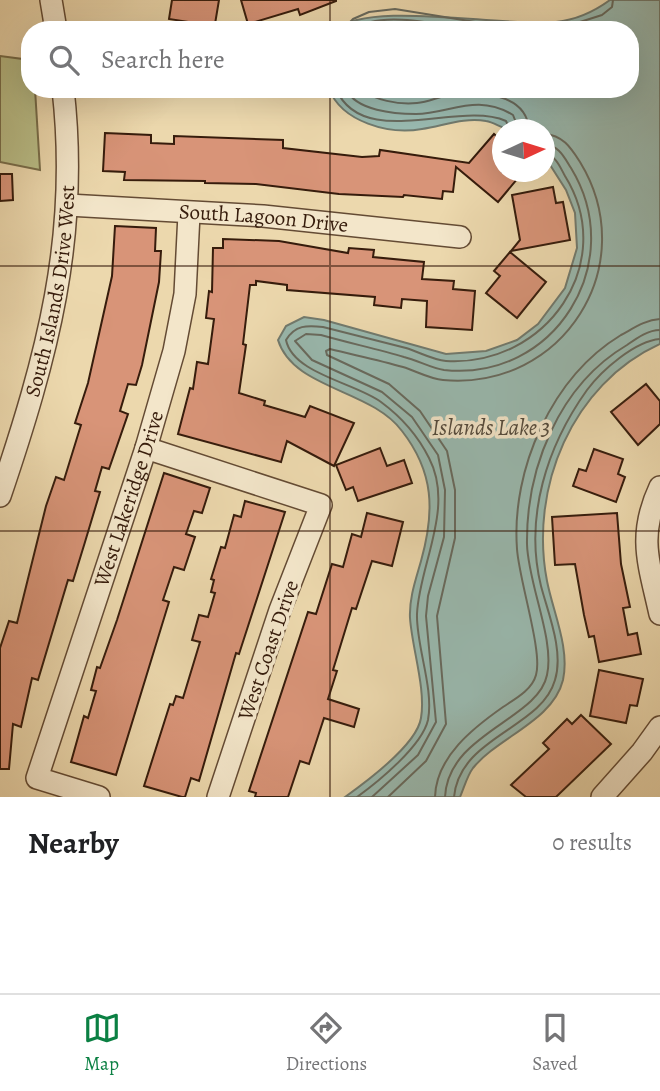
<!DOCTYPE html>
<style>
:root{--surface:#fff;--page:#f2f2f2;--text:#202124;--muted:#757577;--line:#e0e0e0;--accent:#0b8043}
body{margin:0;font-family:Alegreya,serif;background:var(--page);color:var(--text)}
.compass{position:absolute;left:492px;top:119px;width:63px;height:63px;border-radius:50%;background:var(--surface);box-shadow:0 7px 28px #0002;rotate:86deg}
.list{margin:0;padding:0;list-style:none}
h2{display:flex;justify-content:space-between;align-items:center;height:91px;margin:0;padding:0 28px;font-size:30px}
h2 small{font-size:23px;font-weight:400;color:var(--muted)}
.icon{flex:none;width:38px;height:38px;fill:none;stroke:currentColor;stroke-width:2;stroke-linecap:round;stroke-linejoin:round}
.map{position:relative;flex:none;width:660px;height:797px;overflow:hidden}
.search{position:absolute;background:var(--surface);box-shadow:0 7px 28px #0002;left:21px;right:21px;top:21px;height:77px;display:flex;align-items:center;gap:18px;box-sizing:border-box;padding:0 24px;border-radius:28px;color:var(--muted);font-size:26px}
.sheet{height:196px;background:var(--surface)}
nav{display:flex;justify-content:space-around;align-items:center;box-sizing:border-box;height:98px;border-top:2px solid var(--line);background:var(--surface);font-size:19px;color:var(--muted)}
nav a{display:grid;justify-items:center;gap:4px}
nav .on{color:var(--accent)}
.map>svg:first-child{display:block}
.green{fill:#b9be88;stroke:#786d4a;stroke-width:2}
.water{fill:#99b9af;stroke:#717a6e;stroke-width:2}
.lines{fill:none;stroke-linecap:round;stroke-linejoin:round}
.shore{stroke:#686a5e;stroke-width:2}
.building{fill:#d89478;stroke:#361c0c;stroke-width:2}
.minor-casing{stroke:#644b34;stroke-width:24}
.minor{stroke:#f3e6ca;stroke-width:21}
.grid{fill:none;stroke:#361c0c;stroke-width:2;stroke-opacity:0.55}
.labels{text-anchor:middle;stroke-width:7;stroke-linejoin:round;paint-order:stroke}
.street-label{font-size:21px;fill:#361c0c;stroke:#f3e6ca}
.water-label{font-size:23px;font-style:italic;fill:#544b3d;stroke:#f3e6ca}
</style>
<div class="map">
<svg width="660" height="797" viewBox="0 0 660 797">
<rect width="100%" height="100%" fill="#ecd8ad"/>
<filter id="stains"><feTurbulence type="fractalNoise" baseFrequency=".00286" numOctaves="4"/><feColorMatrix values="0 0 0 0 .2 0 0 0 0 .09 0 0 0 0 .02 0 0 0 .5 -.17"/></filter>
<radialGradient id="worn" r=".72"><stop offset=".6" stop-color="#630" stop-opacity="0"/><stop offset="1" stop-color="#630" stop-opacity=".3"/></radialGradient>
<polygon class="green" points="0,56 30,60 30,89 35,89 40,170 0,162"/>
<path class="water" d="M610,0H660V344C572,384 529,488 547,581C553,612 570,648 563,680C553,721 498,737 473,768C467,776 464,788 460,797H345C366,782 417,744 421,718C426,689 412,648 410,618C409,598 416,579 421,561C435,511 434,472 402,431C371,389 293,389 278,340L286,326L304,317L324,320L446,354L486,351L517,340L538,324L565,288L577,248L575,213L566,190L545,157L544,130C533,130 517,132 507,129C500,127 493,122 486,121C464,117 443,126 422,129C389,135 342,122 329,89H630V30H334C371,0 498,27 556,22C575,20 595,11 610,0Z"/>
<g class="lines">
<g class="shore">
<polyline points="343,30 353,19 369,12 395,9 494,25 558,29 602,15 612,7 613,0"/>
<path d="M355,30C377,9 442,25 471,30"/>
<path d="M336,89C363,151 459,100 506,121L510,130"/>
<path d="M346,89C356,111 395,114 416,114C451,113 477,93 513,115L519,130"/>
<path d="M359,89C375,100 398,105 417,103C428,102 438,97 449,95C477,91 527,92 529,130"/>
<path d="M357,797C378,782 422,746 428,720C434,688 416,646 417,614C419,565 455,508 429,458C418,436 400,416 381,402C356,383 293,374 286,340C295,325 307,325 323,327C350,334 378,341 406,348C419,352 433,360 446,361C546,367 619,263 565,176C560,167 556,155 544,154"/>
<path d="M372,797L418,755L436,722L426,616L428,596L444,537L445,490L438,455L412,417L382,392L312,360L295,341L306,334L321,335C349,343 377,349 404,357C417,360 431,368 444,370C554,382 629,263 571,168C564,157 559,145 544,145"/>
<path d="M388,797L426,761L446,724L437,616L455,538V490L447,451L420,411L389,384L327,355L326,351L330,349C354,355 379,360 403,367C416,371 430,379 443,380C563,391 643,265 580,162C571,148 563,135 544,134"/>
<path d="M435,797C436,757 473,728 503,707C515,699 532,690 536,675C543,652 519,580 517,549C511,469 552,377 621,335C634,328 645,320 660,319"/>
<path d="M445,797C448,733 538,720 547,675C555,640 528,584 527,544C526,468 559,385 627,345C637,338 648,330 660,330"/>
<path d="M454,797C460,736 541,729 555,680C564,651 548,613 541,586C524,517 547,446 587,390C602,370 635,341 660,339"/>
</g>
</g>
<g class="building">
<polygon points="172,0 219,0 214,30 188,30 189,22 169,19"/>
<polygon points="241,0 336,0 336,1 300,15 298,9 248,24"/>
<polygon points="105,133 151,135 151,143 174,144 174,136 283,140 283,148 362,157 379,156 380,150 469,163 494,134 502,141 502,172 523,172 498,202 456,167 453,192 443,191 442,199 404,195 403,197 339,194 256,184 205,183 205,181 124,180 125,172 103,171"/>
<polygon points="0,174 12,174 13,200 0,201"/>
<polygon points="553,187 556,203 563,202 570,240 511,251 520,240 512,195"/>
<polygon points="115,226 156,228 155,251 161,251 159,282 142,365 136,385 128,384 120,411 128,414 109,469 102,467 95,491 100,492 85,542 73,581 68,580 38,680 32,678 21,727 13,724 9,769 0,769 0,648 9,621 17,623 46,506 56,477 64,480 81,425 75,423 88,383 112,276"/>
<polygon points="223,239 279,241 348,253 349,248 374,250 373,257 424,262 422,279 454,281 453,289 475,291 472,330 426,327 427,301 402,299 401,308 374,305 375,297 287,290 287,285 256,281 256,285 250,285 243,344 246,345 239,393 265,401 264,405 305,417 310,406 354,423 334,466 287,441 281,462 178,434 190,388 193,389 197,362 208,364 214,319 206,318 209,291 212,292 213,248 223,248"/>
<polygon points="510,252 546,282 517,318 486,293 500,276 494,271"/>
<polygon points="646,384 660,401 660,424 638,445 611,412"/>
<polygon points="380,448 387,466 404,460 412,483 358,501 353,487 346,490 336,465"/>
<polygon points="594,449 623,459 618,474 625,477 616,502 573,486 579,469 586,471"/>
<polygon points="164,473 210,488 202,513 194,511 186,534 195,537 184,570 174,567 163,600 169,602 116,775 71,762 84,716 88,718 96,691 91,690 97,667 100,668 117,620"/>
<polygon points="245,501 285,512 239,654 236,653 199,781 191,778 185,797 182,797 144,786 170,704 173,705 176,696 183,698 200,642 192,640 199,615 208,617 215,593 211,592 214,580 211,579 221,547 225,548 234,515 241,517"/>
<polygon points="367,513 403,522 392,566 372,561 356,609 352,608 333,670 337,671 328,699 359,709 354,727 324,718 309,764 300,761 288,797 255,797 256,793 249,791 308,612 316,614 332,564 343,567 352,534 361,537"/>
<polygon points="617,513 621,564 630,607 623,608 628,635 637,633 641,654 599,662 594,636 589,637 584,615 575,564 555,565 552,517"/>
<polygon points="599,670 643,679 637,706 630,705 626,723 590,716"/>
<polygon points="581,715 611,744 556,797 526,797 511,785 549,749 543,743 567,719 572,724"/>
</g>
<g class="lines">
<defs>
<g id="minor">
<polyline points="51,0 56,30"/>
<path id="s1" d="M68,205L263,216L460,237"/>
<polyline points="146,448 321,505 280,610 218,797"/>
<path d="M660,487C637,536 649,564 660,614"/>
<path id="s2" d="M0,496C47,357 80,237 63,89"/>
<path id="s3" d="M99,797L37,778L146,448L174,351L185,294L189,214"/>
<polyline points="602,797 642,752 660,727"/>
</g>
</defs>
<use href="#minor" class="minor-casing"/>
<use href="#minor" class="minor"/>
</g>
<path class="grid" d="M330,0V30M330,89V797M0,266H660M0,531H660"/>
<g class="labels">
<g class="street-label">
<text dy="7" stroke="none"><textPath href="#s1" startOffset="196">South Lagoon Drive</textPath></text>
<text dy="7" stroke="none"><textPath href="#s2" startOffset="212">South Islands Drive West</textPath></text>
<text dy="7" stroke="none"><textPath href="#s3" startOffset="359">West Lakeridge Drive</textPath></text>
<text transform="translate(268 650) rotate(-71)" y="7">West Coast Drive</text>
</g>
<g class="water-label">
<text x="491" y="435">Islands Lake 3</text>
</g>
</g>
<rect width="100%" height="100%" filter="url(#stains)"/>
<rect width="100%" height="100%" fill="url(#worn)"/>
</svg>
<svg class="compass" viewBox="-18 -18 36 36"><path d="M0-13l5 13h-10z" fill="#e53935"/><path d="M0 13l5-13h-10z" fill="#757577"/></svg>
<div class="search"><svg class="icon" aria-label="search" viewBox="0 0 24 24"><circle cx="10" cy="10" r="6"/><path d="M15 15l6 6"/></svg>Search here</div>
</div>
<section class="sheet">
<h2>Nearby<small>0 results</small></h2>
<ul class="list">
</ul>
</section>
<nav>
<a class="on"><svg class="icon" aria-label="map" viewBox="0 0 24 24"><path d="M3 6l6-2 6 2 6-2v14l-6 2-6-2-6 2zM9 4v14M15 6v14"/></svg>Map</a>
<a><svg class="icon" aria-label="directions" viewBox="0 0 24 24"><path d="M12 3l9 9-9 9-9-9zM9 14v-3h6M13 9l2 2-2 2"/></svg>Directions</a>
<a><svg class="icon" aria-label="saved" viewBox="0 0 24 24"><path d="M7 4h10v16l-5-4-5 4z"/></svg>Saved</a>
</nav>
